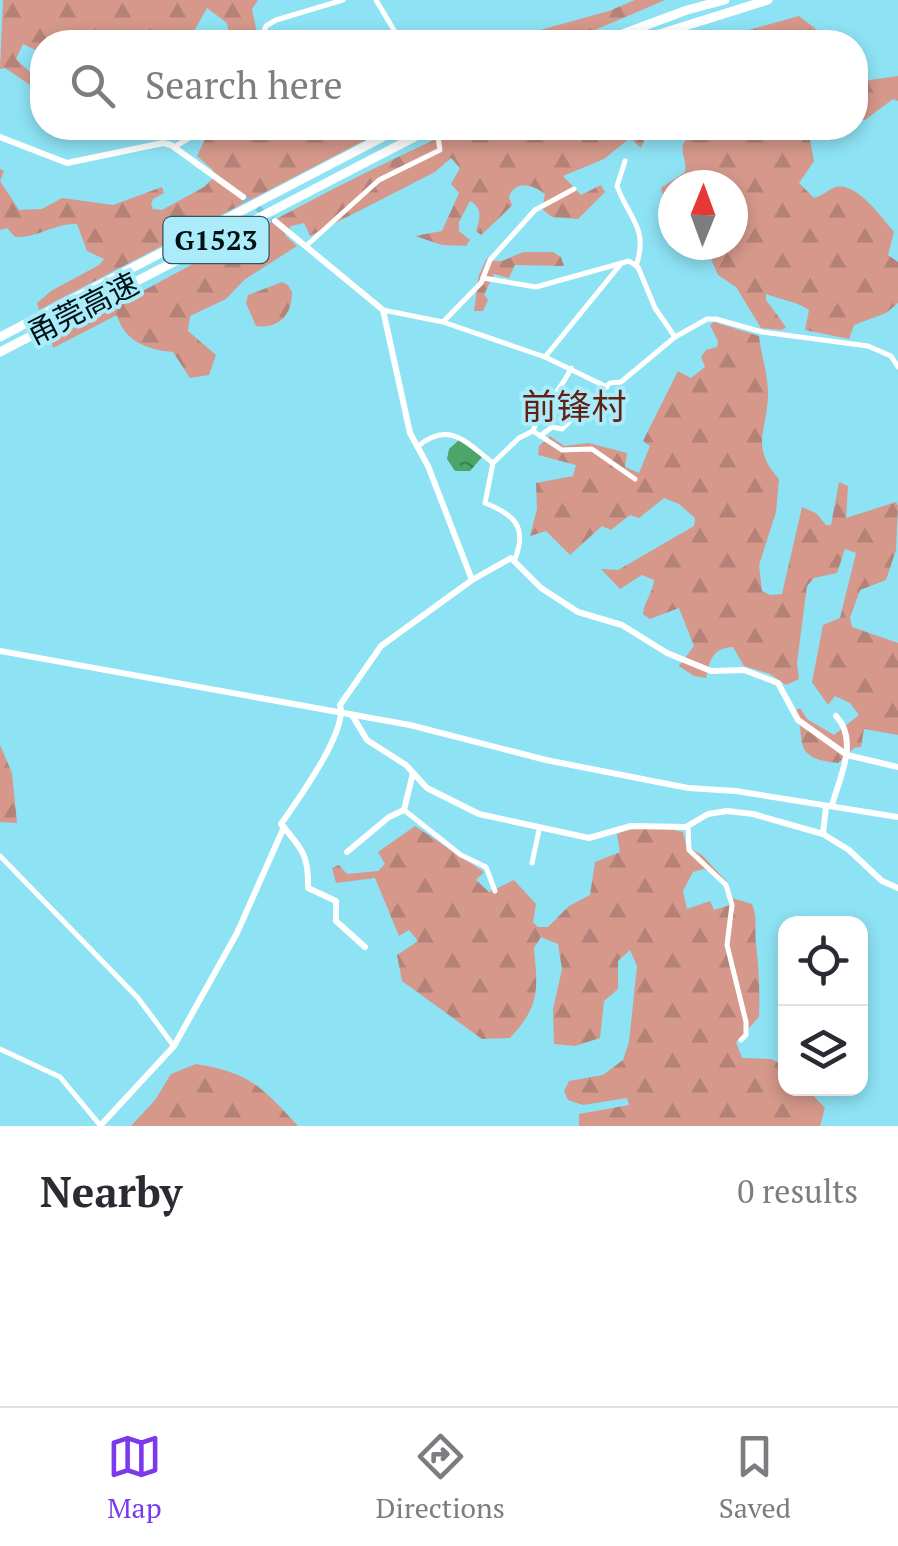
<!DOCTYPE html>
<meta charset="utf-8">
<style>
:root{--surface:#fff;--page:#f2f2f3;--text:#2b2b33;--muted:#7c7c81;--line:#e1e1e2;--accent:#7c3aed}
body{margin:0;font-family:"PT Serif","Noto Sans SC",serif;background:var(--page);color:var(--text)}
.controls{position:absolute;right:30px;bottom:30px;display:grid;overflow:hidden;border-radius:20px;box-shadow:0 5px 15px #0003}
.controls button{width:90px;height:90px;display:grid;place-items:center;padding:0;border:0;border-bottom:2px solid var(--line);background:var(--surface);color:var(--text);font:50px sans-serif}
.compass{position:absolute;left:658px;top:170px;width:90px;height:90px;border-radius:50%;background:var(--surface);box-shadow:0 5px 15px #0003;rotate:1deg}
.list{margin:0;padding:0;list-style:none}
h2{display:flex;justify-content:space-between;align-items:center;height:130px;margin:0;padding:0 40px;font-size:42px}
h2 small{font-size:32px;font-weight:400;color:var(--muted)}
.icon{flex:none;width:55px;height:55px;fill:none;stroke:currentColor;stroke-width:2;stroke-linecap:round;stroke-linejoin:round}
.map{position:relative;flex:none;width:898px;height:1126px;overflow:hidden}
.search{position:absolute;background:var(--surface);box-shadow:0 5px 15px #0003;left:30px;right:30px;top:30px;height:110px;display:flex;align-items:center;gap:25px;box-sizing:border-box;padding:0 35px;border-radius:40px;color:var(--muted);font-size:38px}
.sheet{height:280px;background:var(--surface)}
nav{display:flex;justify-content:space-around;align-items:center;box-sizing:border-box;height:140px;border-top:2px solid var(--line);background:var(--surface);font-size:28px;color:var(--muted)}
nav a{display:grid;justify-items:center;gap:5px}
nav .on{color:var(--accent)}
.map>svg:first-child{display:block}
.forest{fill:url(#forest-firs)}
.water{fill:url(#water-ripples)}
.lines{fill:none;stroke-linecap:round;stroke-linejoin:round}
.secondary-tunnel{stroke:#78c3d3;stroke-width:6;stroke-dasharray:6 3;stroke-linecap:butt}
.street{stroke:#fff;stroke-width:5}
.secondary{stroke:#fff;stroke-width:6}
.highway{stroke:#fff;stroke-width:9}
.labels{text-anchor:middle;stroke-width:8;stroke-linejoin:round;paint-order:stroke}
.shield{fill:#aaecfa;stroke:#33535a;stroke-width:2.5}
.shield-label{font-size:28px;font-weight:bold;fill:#001116}
.street-label{font-size:30px;fill:#001116;stroke:#aaecfa}
.quarter-label{font-size:35px;fill:#621f13;stroke:#aaecfa}
</style>
<div class="map">
<svg width="898" height="1126" viewBox="0 0 898 1126">
<defs>
<pattern id="forest-firs" width="22" height="20" patternUnits="userSpaceOnUse" patternTransform="scale(2.5)"><rect width="22" height="20" fill="#d5988b"/><path d="M5 1l3.5 6h-7zM16 11l3.5 6h-7z" fill="#b58277"/></pattern>
<pattern id="water-ripples" width="26" height="14" patternUnits="userSpaceOnUse" patternTransform="scale(2.5)"><rect width="26" height="14" fill="#4da56a"/><path d="M2 4q2-2 4 0t4 0M15 11q2-2 4 0t4 0" fill="none" stroke="#3e8556"/></pattern>
</defs>
<rect width="100%" height="100%" fill="#8de2f4"/>
<g class="forest">
<polygon points="3,0 258,0 252,9 257,33 255,42 230,42 227,23 207,8 193,33 180,42 42,42 42,53 23,44 16,59 31,73 30,85 5,68 0,69"/>
<polygon points="635,0 665,0 567,42 496,42 609,11"/>
<polygon points="799,16 821,33 824,42 705,42"/>
<polygon points="898,76 898,101 893,99 865,120 856,119 856,82"/>
<path d="M204,128H388L39,310L37,303L51,291L99,265L104,259L87,251L77,224C55,223 38,238 15,237L7,228L0,230V169L4,171L0,181L19,210L42,209L62,198L113,205L162,187L164,193L153,199L151,204L153,209L162,210L204,187L214,177L213,170L197,156L206,137Z"/>
<path d="M461,128H640L644,141L641,148L630,138L604,159L563,176L581,195L601,185L605,192L578,219L552,217L542,209L545,194C533,185 516,179 509,197L512,205C510,208 485,232 481,235L476,231C480,218 483,208 470,201L459,222V231L470,240L466,246L442,245L415,236L442,231L459,193L451,184L460,168L451,158L435,172L310,236L304,223L291,226L285,235L297,246L244,280L226,299L190,316L188,331L216,355L209,375L190,378L173,352C149,350 124,342 117,315L53,348L52,343L59,335C193,267 323,188 461,128Z"/>
<path d="M693,128H814L810,140L814,161L799,183L814,198C822,196 829,189 836,187C857,182 882,218 894,232L888,255L898,262V303L886,313L854,325L849,339L805,330L809,310C796,301 781,300 766,294V300L786,327L782,330L761,328L736,287L718,275L705,245H733V185H673V234L661,188L685,172C688,156 674,147 691,136Z"/>
<path d="M525,252H553L561,257L564,266L515,265L509,278L494,274L484,295L488,300L483,311H474L479,275L487,258C502,267 510,255 525,252Z"/>
<path d="M282,282L288,285L292,292C292,314 280,329 256,326L246,303L248,295Z"/>
<path d="M714,322L759,336C761,355 768,374 768,393C768,431 749,445 779,479L776,512L759,565L762,591L770,595L782,594L802,507L816,513L826,525H831L839,482L848,486L846,518L896,502L898,506L896,550L886,580L860,590L850,618L852,627L898,643V735L864,729L861,747L854,748L838,763C789,758 807,739 796,710L800,708L807,719L834,735L859,715L850,703L835,696L828,705L812,682L823,625L840,618L856,553L845,549L837,573L814,578L807,586L797,663L799,679L786,685L770,674L744,666L733,647C712,648 710,660 706,678L694,676L679,666L694,646L679,608L650,619L643,614C644,601 653,593 654,580L642,575L620,589L601,569L618,570L694,526L695,518L679,504L664,498L639,518L630,515L611,530L602,526L570,555L546,531L530,536L537,509L536,483L573,476L576,465L538,455L539,446L550,436L564,446L589,443L627,453L625,467L639,473L650,446L643,441L678,371L691,378L705,367L701,357L706,350L717,347L718,341L710,325Z"/>
<polygon points="0,745 12,773 17,823 0,822"/>
<path d="M415,826L484,872L476,880L489,892L514,880L536,904L533,922L538,927H548L569,906L590,895L595,862L620,852L617,834C636,825 662,827 683,832L686,846L702,855L727,882L704,869L693,872L683,891L687,909L710,901L714,910L733,904L732,898L752,904C758,918 754,929 756,944C759,969 760,992 759,1017L736,1042L742,1058L771,1059L785,1066L786,1088L807,1089L825,1108L820,1126H579V1114L629,1105L627,1098L583,1105L568,1100L564,1091L569,1081L603,1075L623,1060L629,1042L637,966L630,950L618,961V989L604,1001L600,1038L575,1046L554,1044L553,1009L562,969L558,944L541,937L534,948C538,990 540,1006 510,1038L482,1039L402,981L397,955L418,941L409,930L399,936L375,878L336,883L332,868L339,865L347,874L378,871L385,864L378,852Z"/>
<path d="M196,1064C251,1073 262,1087 298,1126H131L155,1100L171,1074Z"/>
</g>
<polygon class="water" points="459,440 482,457 470,471 455,471 447,459 449,449"/>
<g class="lines">
<polyline class="secondary-tunnel" points="243,197 275,221"/>
<g class="street">
<polyline points="376,0 401,42"/>
<polyline points="260,42 266,26 276,20 343,0"/>
<polyline points="176,146 199,132 198,128"/>
<path d="M625,161L617,186C629,219 649,228 636,266"/>
<polyline points="306,246 379,180 440,150 438,137"/>
<polyline points="483,278 536,287 629,261 638,267 655,308 675,337"/>
<polyline points="383,310 443,322 481,283 490,260 535,210 574,189"/>
<polyline points="443,322 545,357 607,387"/>
<polyline points="545,357 620,265"/>
<path d="M533,431C540,407 561,392 571,368"/>
<polyline points="540,436 552,427 562,429 610,383 621,382 675,337 707,319 716,319 762,332 868,346 891,356 898,367"/>
<path d="M417,447C449,420 466,442 493,463L485,503C513,514 528,526 515,559"/>
<polyline points="493,463 519,438 533,431 562,450 592,449 635,479"/>
<polyline points="404,810 461,855 486,867 495,891"/>
<polyline points="688,826 689,850 726,885 732,905 727,945 746,1022 746,1035 741,1040"/>
<polyline points="0,856 138,998 173,1045"/>
<polyline points="532,863 539,830"/>
<polyline points="0,1049 60,1077 100,1125"/>
</g>
<g class="secondary">
<polyline points="0,137 67,163 163,143 171,145 243,197"/>
<polyline points="275,221 383,310 410,433 428,466 472,580"/>
<polyline points="0,651 410,725 546,760 688,788 736,791 898,817"/>
<polyline points="352,715 367,740 406,765 427,788 479,814 589,838 631,826 686,827 708,814 727,811 753,814 823,834 849,850 882,881 898,888"/>
<path d="M832,805C840,777 859,740 836,716"/>
<polyline points="823,834 826,806"/>
<polyline points="347,852 389,817 404,810 413,773"/>
<path d="M365,947L336,921V901L308,888C309,855 302,849 281,824C297,801 348,731 340,705L381,646L472,580L511,558L541,588L578,612L622,625L667,653L711,671L744,670L778,683L798,720L847,755L898,767"/>
<polyline points="100,1126 174,1046 237,933 284,827"/>
</g>
<g class="highway">
<polyline points="601,42 687,10 725,0"/>
<polyline points="634,42 768,0"/>
<polyline points="0,337 400,128"/>
<polyline points="0,352 432,128"/>
</g>
</g>
<g class="labels">
<rect class="shield" x="163.5" y="217" width="105" height="46" rx="8"/>
<g class="shield-label">
<text x="216" y="250">G1523</text>
</g>
<g class="street-label">
<text transform="translate(83 309) rotate(-27)" y="10">甬莞高速</text>
</g>
<g class="quarter-label">
<text x="574" y="419">前锋村</text>
</g>
</g>
</svg>
<div class="controls">
<button><svg class="icon" aria-label="locate" viewBox="0 0 24 24"><circle cx="12" cy="12" r="6"/><path d="M12 2v4M12 18v4M2 12h4M18 12h4"/></svg></button>
<button><svg class="icon" aria-label="layers" viewBox="0 0 24 24"><path d="M12 4l9 5-9 5-9-5zM3 14l9 5 9-5"/></svg></button>
</div>
<svg class="compass" viewBox="-18 -18 36 36"><path d="M0-13l5 13h-10z" fill="#e53935"/><path d="M0 13l5-13h-10z" fill="#7c7c81"/></svg>
<div class="search"><svg class="icon" aria-label="search" viewBox="0 0 24 24"><circle cx="10" cy="10" r="6"/><path d="M15 15l6 6"/></svg>Search here</div>
</div>
<section class="sheet">
<h2>Nearby<small>0 results</small></h2>
<ul class="list">
</ul>
</section>
<nav>
<a class="on"><svg class="icon" aria-label="map" viewBox="0 0 24 24"><path d="M3 6l6-2 6 2 6-2v14l-6 2-6-2-6 2zM9 4v14M15 6v14"/></svg>Map</a>
<a><svg class="icon" aria-label="directions" viewBox="0 0 24 24"><path d="M12 3l9 9-9 9-9-9zM9 14v-3h6M13 9l2 2-2 2"/></svg>Directions</a>
<a><svg class="icon" aria-label="saved" viewBox="0 0 24 24"><path d="M7 4h10v16l-5-4-5 4z"/></svg>Saved</a>
</nav>
